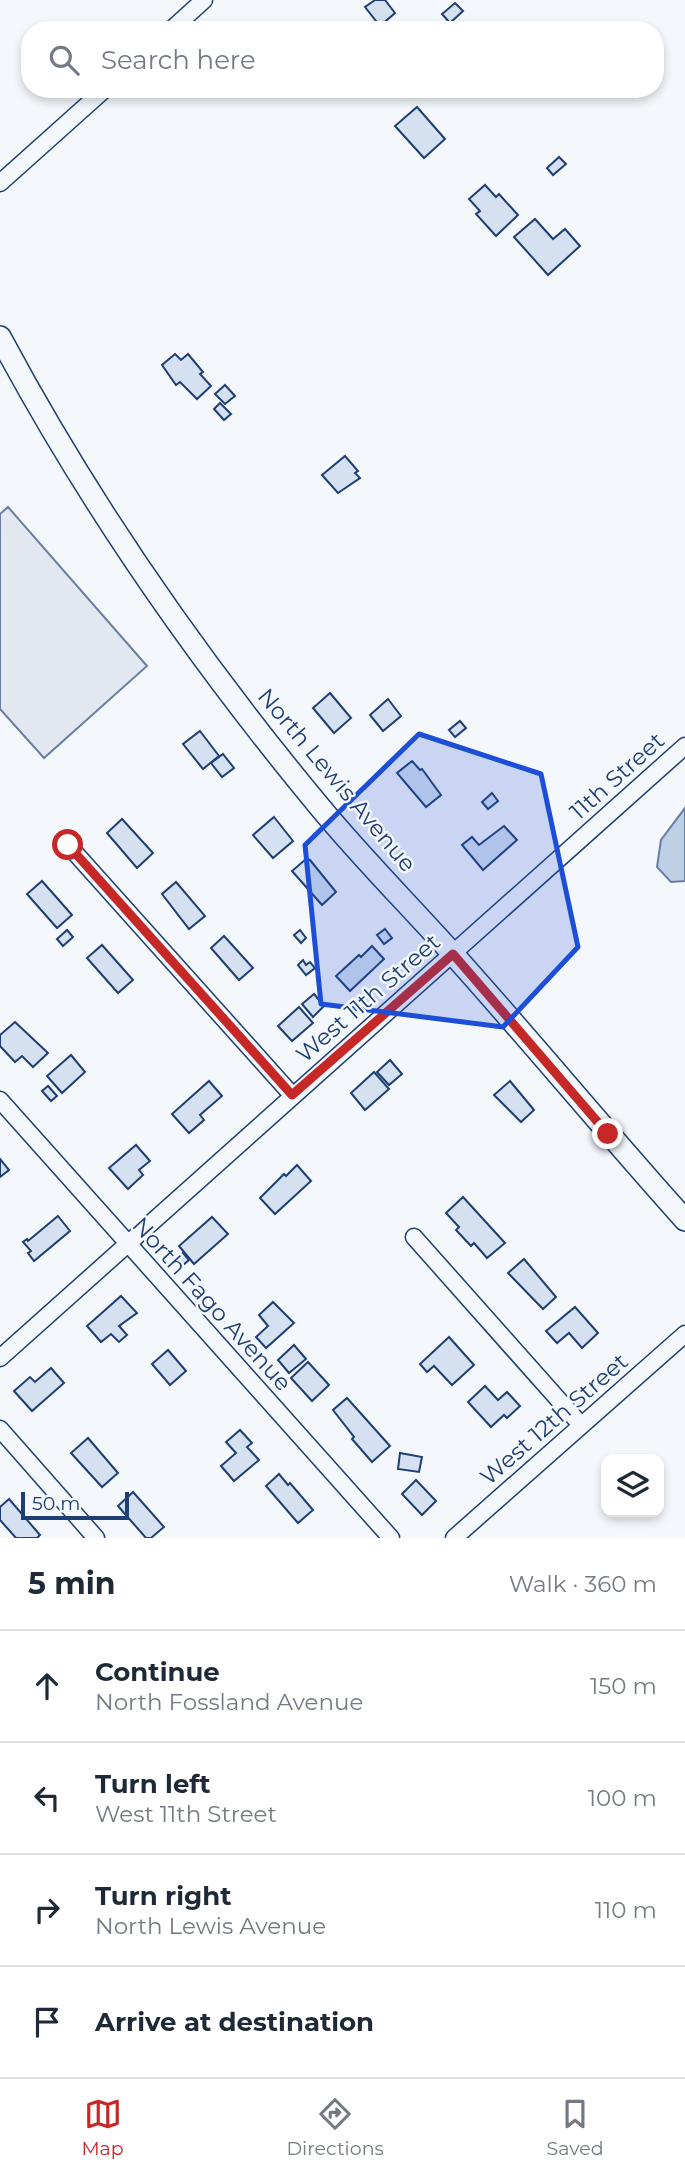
<!DOCTYPE html>
<meta charset="utf-8">
<style>
:root{--surface:#fff;--page:#f2f2f3;--text:#1f2937;--muted:#747a83;--line:#e0e1e3;--accent:#c62828}
body{margin:0;font-family:Montserrat,sans-serif;background:var(--page);color:var(--text)}
.controls{position:absolute;right:21px;bottom:21px;display:grid;overflow:hidden;border-radius:14px;box-shadow:0 4px 10px #0003}
.controls button{width:63px;height:63px;display:grid;place-items:center;padding:0;border:0;border-bottom:2px solid var(--line);background:var(--surface);color:var(--text);font:35px sans-serif}
.scale{position:absolute;left:21px;bottom:18px;width:108px;box-sizing:border-box;padding-left:7px;border:4px solid #1d3f73;border-top:0;font-size:19px;line-height:24px;white-space:nowrap;color:#1d3f73;-webkit-text-stroke:5px #f4f7fb;paint-order:stroke}
.stop{position:absolute;width:21px;height:21px;margin:-16px;border:5px solid #c62828;border-radius:50%;background:#fff}
.stop.end{background:#c62828;border-color:#fff;box-shadow:0 2px 7px #0008}
.list{margin:0;padding:0;list-style:none}
h2{display:flex;justify-content:space-between;align-items:center;height:91px;margin:0;padding:0 28px;font-size:30px}
h2 small{font-size:23px;font-weight:400;color:var(--muted)}
.list li{display:grid;grid-template-columns:46px 1fr auto;gap:21px;align-items:center;box-sizing:border-box;height:112px;padding:0 28px;border-top:2px solid var(--line)}
.list b{display:block;font-size:26px;white-space:nowrap}
.list p{margin:0;font-size:23px;white-space:nowrap;color:var(--muted)}
.list em{font-size:23px;font-style:normal;color:var(--muted)}
.icon{flex:none;width:38px;height:38px;fill:none;stroke:currentColor;stroke-width:2;stroke-linecap:round;stroke-linejoin:round}
.map{position:relative;flex:none;width:685px;height:1538px;overflow:hidden}
.search{position:absolute;background:var(--surface);box-shadow:0 4px 10px #0003;left:21px;right:21px;top:21px;height:77px;display:flex;align-items:center;gap:18px;box-sizing:border-box;padding:0 24px;border-radius:28px;color:var(--muted);font-size:26px}
.sheet{height:539px;background:var(--surface)}
nav{display:flex;justify-content:space-around;align-items:center;box-sizing:border-box;height:98px;border-top:2px solid var(--line);background:var(--surface);font-size:19px;color:var(--muted)}
nav a{display:grid;justify-items:center;gap:4px}
nav .on{color:var(--accent)}
.map>svg:first-child{display:block}
.parking{fill:#e3e8f0;stroke:#687fa3;stroke-width:2}
.water{fill:#bed0e5;stroke:#687fa3;stroke-width:2}
.building{fill:#d5e0f0;stroke:#1d3f73;stroke-width:2}
.lines{fill:none;stroke-linecap:round;stroke-linejoin:round}
.minor-casing{stroke:#1d3f73;stroke-width:19}
.major-casing{stroke:#1d3f73;stroke-width:24}
.minor{stroke:#f4f7fb;stroke-width:16}
.major{stroke:#f4f7fb;stroke-width:21}
.route{stroke:#c62828;stroke-width:9}
.marked{fill:#1d4ed8;fill-opacity:0.2;stroke:#1d4ed8;stroke-width:5;stroke-linejoin:round}
.labels{text-anchor:middle;stroke-width:5;stroke-linejoin:round;paint-order:stroke}
.street-label{font-size:23px;fill:#1d3f73;stroke:#f4f7fb}
</style>
<div class="map">
<svg width="685" height="1538" viewBox="0 0 685 1538">
<rect width="100%" height="100%" fill="#f4f7fb"/>
<polygon class="parking" points="8,507 147,666 44,758 0,709 0,514"/>
<polygon class="water" points="685,808 685,881 671,882 657,867 661,840"/>
<g class="building">
<polygon points="375,0 385,0 395,13 380,26 365,7"/>
<polygon points="455,3 463,11 450,23 442,14"/>
<polygon points="417,107 445,139 424,158 395,126"/>
<polygon points="559,157 566,164 553,175 547,168"/>
<polygon points="485,185 496,197 499,194 518,215 496,236 476,214 480,211 469,199"/>
<polygon points="535,219 553,239 565,229 580,246 548,275 514,237"/>
<polygon points="175,354 181,360 188,354 203,372 200,374 211,386 197,399 180,382 176,385 162,365"/>
<polygon points="225,385 235,396 225,404 215,394"/>
<polygon points="220,403 231,414 224,420 214,409"/>
<polygon points="345,456 358,471 355,473 360,478 338,493 322,475"/>
<polygon points="330,693 351,718 334,733 313,708"/>
<polygon points="388,699 401,716 383,731 370,715"/>
<polygon points="460,721 466,728 455,737 449,730"/>
<polygon points="200,731 219,756 203,769 183,744"/>
<polygon points="223,754 234,768 222,777 211,763"/>
<polygon points="412,761 420,770 422,769 441,795 426,807 397,773"/>
<polygon points="492,793 498,801 488,809 482,802"/>
<polygon points="274,817 293,841 273,858 253,835"/>
<polygon points="122,819 153,853 137,868 107,833"/>
<polygon points="504,826 517,840 483,870 462,845 472,837 479,845"/>
<polygon points="306,859 310,860 336,892 322,905 292,871"/>
<polygon points="42,881 72,915 57,928 27,894"/>
<polygon points="176,882 205,916 189,929 162,894"/>
<polygon points="385,929 392,938 384,944 377,935"/>
<polygon points="67,930 73,937 63,946 57,939"/>
<polygon points="300,930 306,938 301,943 294,935"/>
<polygon points="224,936 253,968 239,980 211,948"/>
<polygon points="102,945 133,980 118,993 87,958"/>
<polygon points="372,946 384,959 350,991 336,976 359,955 361,957"/>
<polygon points="303,960 306,965 310,962 315,968 306,975 298,965"/>
<polygon points="314,994 324,1006 313,1017 302,1004"/>
<polygon points="299,1007 313,1023 292,1041 278,1026"/>
<polygon points="15,1022 48,1053 33,1067 22,1056 15,1062 0,1046 0,1035"/>
<polygon points="71,1055 85,1072 62,1093 47,1076"/>
<polygon points="390,1060 402,1074 389,1085 377,1072"/>
<polygon points="374,1072 389,1089 365,1110 351,1093"/>
<polygon points="209,1081 222,1096 200,1115 204,1120 189,1133 172,1114"/>
<polygon points="510,1081 534,1110 521,1122 494,1095"/>
<polygon points="48,1086 57,1096 51,1101 42,1091"/>
<polygon points="136,1145 150,1161 139,1170 143,1175 128,1189 109,1168"/>
<polygon points="0,1159 9,1170 0,1177"/>
<polygon points="297,1165 311,1181 275,1214 260,1198 284,1174 286,1176"/>
<polygon points="463,1197 505,1243 487,1258 474,1243 471,1246 456,1230 459,1227 446,1213"/>
<polygon points="58,1216 70,1231 34,1261 28,1253 31,1251 23,1242 27,1239 28,1241"/>
<polygon points="212,1217 228,1234 194,1264 179,1246"/>
<polygon points="183,1253 189,1260 182,1266 176,1259"/>
<polygon points="524,1259 556,1297 543,1309 508,1273"/>
<polygon points="121,1296 137,1313 119,1326 127,1335 119,1342 111,1334 101,1342 87,1326"/>
<polygon points="273,1302 294,1323 266,1348 256,1337 268,1326 259,1315"/>
<polygon points="575,1307 598,1333 582,1348 569,1333 557,1343 546,1331"/>
<polygon points="449,1337 474,1365 452,1385 434,1366 427,1372 420,1364"/>
<polygon points="294,1345 306,1359 289,1373 278,1360"/>
<polygon points="168,1350 186,1371 170,1385 152,1364"/>
<polygon points="308,1362 329,1385 312,1401 291,1378"/>
<polygon points="51,1368 64,1383 32,1411 14,1391 30,1377 35,1382"/>
<polygon points="485,1386 498,1400 507,1392 520,1406 507,1418 504,1415 491,1427 468,1402"/>
<polygon points="347,1398 390,1446 372,1462 352,1439 354,1437 333,1410"/>
<polygon points="240,1430 252,1443 247,1447 259,1460 234,1481 221,1466 236,1453 226,1442"/>
<polygon points="88,1438 118,1473 102,1487 71,1453"/>
<polygon points="400,1453 422,1457 419,1472 398,1469"/>
<polygon points="279,1474 288,1485 290,1483 313,1510 298,1523 266,1486"/>
<polygon points="416,1480 436,1501 422,1515 402,1494"/>
<polygon points="133,1492 164,1527 151,1538 146,1538 118,1506"/>
<polygon points="9,1499 40,1535 37,1538 16,1538 0,1520 0,1507"/>
</g>
<g class="lines">
<defs>
<g id="minor">
<polyline points="171,30 204,0"/>
<polyline points="0,183 105,89"/>
<polyline points="68,845 292,1095"/>
<polyline points="0,1100 391,1538"/>
<polyline points="414,1237 581,1425"/>
<polyline points="0,1358 685,746"/>
<polyline points="0,1429 96,1538"/>
<polyline points="454,1538 685,1334"/>
</g>
<path id="major" d="M0,337C89,504 198,660 319,806C361,857 408,904 452,953C531,1041 606,1132 685,1220"/>
</defs>
<use href="#minor" class="minor-casing"/>
<use href="#major" class="major-casing"/>
<use href="#minor" class="minor"/>
<use href="#major" class="major"/>
</g>
<g class="lines">
<polyline class="route" points="68,845 292,1095 453,954 608,1134"/>
</g>
<path class="marked" d="M419,734L541,774L578,947L503,1027L321,1004L305,845Z"/>
<g class="labels">
<g class="street-label">
<text transform="translate(617 776) rotate(-42)" y="8">11th Street</text>
<text transform="translate(337 780) rotate(50)" y="8">North Lewis Avenue</text>
<text transform="translate(368 998) rotate(-41)" y="8">West 11th Street</text>
<text transform="translate(212 1304) rotate(48)" y="8">North Fago Avenue</text>
<text transform="translate(554 1419) rotate(-41)" y="8">West 12th Street</text>
</g>
</g>
</svg>
<div class="controls">
<button><svg class="icon" aria-label="layers" viewBox="0 0 24 24"><path d="M12 4l9 5-9 5-9-5zM3 14l9 5 9-5"/></svg></button>
</div>
<div class="scale">50 m</div>
<div class="stop" style="left:68px;top:845px"></div>
<div class="stop end" style="left:608px;top:1134px"></div>
<div class="search"><svg class="icon" aria-label="search" viewBox="0 0 24 24"><circle cx="10" cy="10" r="6"/><path d="M15 15l6 6"/></svg>Search here</div>
</div>
<section class="sheet">
<h2>5 min<small>Walk · 360 m</small></h2>
<ul class="list">
<li><svg class="icon" aria-label="ahead" viewBox="0 0 24 24"><path d="M12 20V5M6 11l6-6 6 6"/></svg><div><b>Continue</b><p>North Fossland Avenue</p></div><em>150 m</em></li>
<li><svg class="icon" aria-label="left" viewBox="0 0 24 24"><path d="M17 20v-9H6M10 6l-5 5 5 5"/></svg><div><b>Turn left</b><p>West 11th Street</p></div><em>100 m</em></li>
<li><svg class="icon" aria-label="right" viewBox="0 0 24 24"><path d="M7 20v-9h11M14 6l5 5-5 5"/></svg><div><b>Turn right</b><p>North Lewis Avenue</p></div><em>110 m</em></li>
<li><svg class="icon" aria-label="arrive" viewBox="0 0 24 24"><path d="M6 21V4h12l-3 4 3 4H6"/></svg><div><b>Arrive at destination</b></div></li>
</ul>
</section>
<nav>
<a class="on"><svg class="icon" aria-label="map" viewBox="0 0 24 24"><path d="M3 6l6-2 6 2 6-2v14l-6 2-6-2-6 2zM9 4v14M15 6v14"/></svg>Map</a>
<a><svg class="icon" aria-label="directions" viewBox="0 0 24 24"><path d="M12 3l9 9-9 9-9-9zM9 14v-3h6M13 9l2 2-2 2"/></svg>Directions</a>
<a><svg class="icon" aria-label="saved" viewBox="0 0 24 24"><path d="M7 4h10v16l-5-4-5 4z"/></svg>Saved</a>
</nav>
